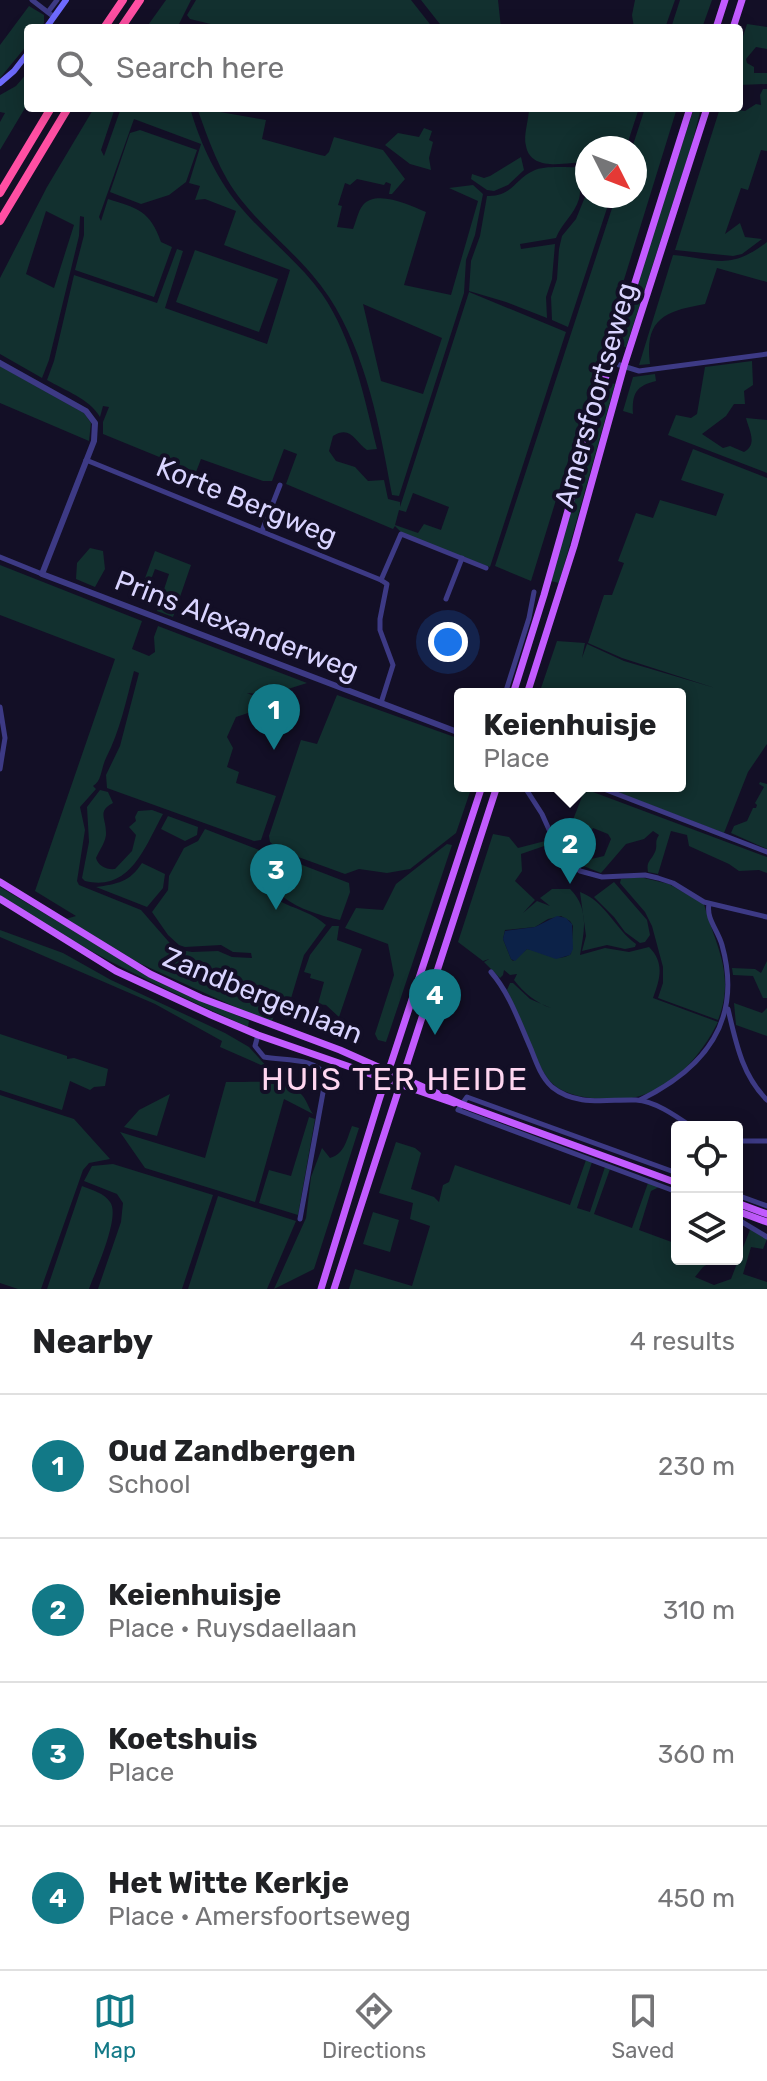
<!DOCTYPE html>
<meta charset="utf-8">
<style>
:root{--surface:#fff;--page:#f6f6f6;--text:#202124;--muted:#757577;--line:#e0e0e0;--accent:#127987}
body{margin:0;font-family:Rubik,sans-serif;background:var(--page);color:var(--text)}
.controls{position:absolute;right:24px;bottom:24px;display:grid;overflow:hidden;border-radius:8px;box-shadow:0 4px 20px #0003}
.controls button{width:72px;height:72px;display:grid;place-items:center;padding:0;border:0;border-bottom:2px solid var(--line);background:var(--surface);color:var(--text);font:40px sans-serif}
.compass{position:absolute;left:575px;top:136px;width:72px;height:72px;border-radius:50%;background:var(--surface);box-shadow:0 4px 20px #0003;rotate:132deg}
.you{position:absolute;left:448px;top:642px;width:28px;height:28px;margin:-20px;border:6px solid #fff;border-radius:50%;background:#1a73e8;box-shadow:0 0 0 12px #1a73e833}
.badge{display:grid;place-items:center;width:52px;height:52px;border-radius:50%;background:var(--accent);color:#fff;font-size:26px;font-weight:700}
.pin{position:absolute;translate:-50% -66px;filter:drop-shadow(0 2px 4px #0008)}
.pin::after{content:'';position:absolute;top:42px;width:28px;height:24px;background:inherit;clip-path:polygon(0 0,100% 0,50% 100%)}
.popup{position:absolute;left:454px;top:688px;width:232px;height:104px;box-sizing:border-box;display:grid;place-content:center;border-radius:8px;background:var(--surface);filter:drop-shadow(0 2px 6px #0005);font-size:26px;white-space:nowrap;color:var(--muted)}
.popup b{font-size:30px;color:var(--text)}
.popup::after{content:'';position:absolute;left:50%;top:100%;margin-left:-16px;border:16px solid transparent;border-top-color:var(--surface)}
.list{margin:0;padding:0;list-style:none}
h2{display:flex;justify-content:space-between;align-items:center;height:104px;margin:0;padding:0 32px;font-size:34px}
h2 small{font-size:26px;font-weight:400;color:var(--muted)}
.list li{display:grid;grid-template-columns:52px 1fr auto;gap:24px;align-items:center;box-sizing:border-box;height:144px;padding:0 32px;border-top:2px solid var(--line)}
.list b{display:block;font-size:30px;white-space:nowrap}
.list p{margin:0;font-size:26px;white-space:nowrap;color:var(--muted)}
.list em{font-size:26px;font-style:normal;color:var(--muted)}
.icon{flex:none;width:44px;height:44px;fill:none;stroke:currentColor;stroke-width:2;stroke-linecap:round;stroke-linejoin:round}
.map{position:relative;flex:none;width:767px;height:1289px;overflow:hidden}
.search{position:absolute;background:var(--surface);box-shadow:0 4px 20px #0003;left:24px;right:24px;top:24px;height:88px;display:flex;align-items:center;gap:20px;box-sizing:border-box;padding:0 28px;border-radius:8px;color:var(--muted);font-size:30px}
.sheet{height:680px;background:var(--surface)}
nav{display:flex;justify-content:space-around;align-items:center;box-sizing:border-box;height:112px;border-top:2px solid var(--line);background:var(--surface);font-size:22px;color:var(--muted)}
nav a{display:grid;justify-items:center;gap:4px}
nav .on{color:var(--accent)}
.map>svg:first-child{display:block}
.green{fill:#12302f;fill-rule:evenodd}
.water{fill:#0c2248}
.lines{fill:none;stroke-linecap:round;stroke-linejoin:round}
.minor{stroke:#3d3a85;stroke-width:5}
.tertiary{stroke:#3d3a85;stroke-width:6}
.secondary{stroke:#6f6bff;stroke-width:6}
.primary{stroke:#c25bff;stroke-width:7}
.motorway{stroke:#ff4fa3;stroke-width:8}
.labels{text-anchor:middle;stroke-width:8;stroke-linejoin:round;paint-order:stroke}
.street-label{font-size:28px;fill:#d9d4ff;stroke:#130f26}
.quarter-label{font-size:32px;letter-spacing:2px;fill:#ffd6f0;stroke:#130f26}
</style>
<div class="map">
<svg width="767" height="1289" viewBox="0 0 767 1289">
<rect width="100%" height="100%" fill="#130f26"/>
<g class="green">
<polygon points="166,0 191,0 177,28 146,28"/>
<polygon points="196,0 411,0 433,28 227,28 190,19 187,15"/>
<polygon points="421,0 498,0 501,28 443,28"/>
<polygon points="635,0 675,0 665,28 634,28 632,15"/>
<polygon points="680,0 712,0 702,28 671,28"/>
<polygon points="29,6 44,15 44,23 40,28 28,28 28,44 0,78 0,45"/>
<polygon points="747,24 767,27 767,49 756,47 746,59 747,63 754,67 754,73 767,73 767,84 739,85 739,49"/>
<polygon points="28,72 28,103 0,150 0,122 5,113 0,112 0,95 16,86"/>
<polygon points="763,89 767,89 767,151 761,150 748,190 741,188 725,234 740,223 745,237 762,239 742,254 733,256 675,250 720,108 745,111 756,104 761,105 760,95"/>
<path d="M94,108H115L101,150L104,156L121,108H190C200,143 218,182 243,210C268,239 299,262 322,294C353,339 364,397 377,449L367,450C354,441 351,425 333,436L329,451L336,461L355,467L368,481L384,480L388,499L400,502V507L469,292L566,332L490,567L404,535L395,526L393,529L286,484L297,454L284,449L272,481H263L201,459L196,472L103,434V422L109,407L103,406L100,417C90,399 64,390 47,380L54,361L74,275L157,303L177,249L183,251L165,308L267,344L290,270L224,245L236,211L205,199L195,200L200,186L189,183L201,144L134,119L99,217L101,221L108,199C138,208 150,211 161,242L172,247L154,297L75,270L84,235V217L80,216L79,236L49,360L42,378L0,354V278L47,187ZM46,211L74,225L54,288L26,274ZM413,493L449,507L441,530L424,524L418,533L395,525L399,510L406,512Z"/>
<path d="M197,108L266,120L262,139L320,155L325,156L329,152L334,137L383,150L405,179L392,194H389L391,184L386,182L384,185L357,179L350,185L345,183L338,205L342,206L337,227L353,229C356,222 358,211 363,205C377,189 411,206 426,212L404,285L451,295L478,201L449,188L473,185L483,194L475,235L466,260L464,293L399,496L392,495C380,429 367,355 329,297C303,258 270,236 242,201C220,174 209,141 197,108ZM363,304L442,338L423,394L381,381Z"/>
<path d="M529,108H639L626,148H587V162C568,162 531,173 526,146C523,135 529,120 529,108Z"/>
<polygon points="645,108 677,108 531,581 495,566 616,196 635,196 635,148 632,148"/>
<polygon points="694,108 701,108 692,144 626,347 620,346 636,286"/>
<polygon points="424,128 432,131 429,140 433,142 429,158 431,170 410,164 385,145 398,133 419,137"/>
<polygon points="140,130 197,150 186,182 169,195 141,204 110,192 130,133"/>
<polygon points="521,157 524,170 508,185 494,191 487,190 471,179 472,174 484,178 490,176"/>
<path d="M579,167C577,178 582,189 579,199C574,215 561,224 556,238L520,244L521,249L555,244L552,279L546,297L547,318L506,302L469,291L471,261L480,236L487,196C512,197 515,179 533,171C545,165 566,168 579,167Z"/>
<polygon points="585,167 587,167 587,196 611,196 568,327 552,320 551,297 557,279 559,249 562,236 576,219 585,197 583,177"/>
<path d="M767,242V282L717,268L705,304C666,311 644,318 650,364L639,365L673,255C717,259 729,271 767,242Z"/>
<polygon points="195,250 278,279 259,332 176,302"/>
<path d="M752,361L753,385L744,391L745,404H734L726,416L702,434L723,448L730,446L744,452C758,444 749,430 746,418L767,420V473L668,435L676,415L691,418L697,414L705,367Z"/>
<polygon points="0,366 84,413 91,423 89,441 0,403"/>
<path d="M655,374L656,381C636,386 632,393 633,414L623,411L633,377Z"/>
<polygon points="607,382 615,384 559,583 551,581"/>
<polygon points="693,449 767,478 767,744 748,772 724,833 601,786 680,786 680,694 539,694 557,641 585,643 582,658 587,644 624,661 715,688 622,658 588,643 604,595 612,595 624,563 618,561 636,513 653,518 660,500 716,516 724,494 681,480"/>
<polygon points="90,548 103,551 105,569 95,587 76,579 77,563"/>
<polygon points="155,551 191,565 173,617 157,611 169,574 155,569 150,582 144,581"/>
<path d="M0,565L142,621L132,649L149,656L155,652L154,637L158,626L307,683L269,695L247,693L269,702L263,718L248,713L236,717L227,737L233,748L227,767L239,772L236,783L276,796L261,840L254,841L107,788L106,775L120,746L139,673L134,671C126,701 120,731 106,758C101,768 102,781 93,786L96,789L80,807L85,830L77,881L79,885L141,910L175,949L192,952L218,951L232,957L252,958L251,953L233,952L221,945L185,947L179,945L168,935L152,912L168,890L169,876L184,848L198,841L205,829L259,850C250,911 299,899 326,925L304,955L289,1005L279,1003L272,1021L268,1022L137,962L66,919L76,916L35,891L115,659L0,615Z"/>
<polygon points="337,695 460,739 460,786 472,786 456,833 410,869 387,873 359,869 345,874 279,850 270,842 269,836 301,740 317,744"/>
<polygon points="760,782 767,784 767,849 731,833 734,826 747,821 753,808 756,808 757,805 755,803 764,787 759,784"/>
<path d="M585,789L767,857V873L759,870L739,871L729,864L689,846L687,835L671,831L658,874L648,872C646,861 651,861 655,852C658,845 654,842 659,835L653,831L644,839L626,844L601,873L581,865L587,860L604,856L611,839L608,834L593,828L585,841L567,835Z"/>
<path d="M100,790L108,792L113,803C97,811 106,818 106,832C107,840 99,851 96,858C98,866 107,870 115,869L132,851L136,835L129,827L136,821L135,817L138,811L152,810L163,814C145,846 131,892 85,881L82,878L89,842L87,807Z"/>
<polygon points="168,816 198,827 197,835 185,841 161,829"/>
<path d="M493,834L509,837L518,848L549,840L558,857L556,859L552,856L550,844L521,854L522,871L515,881L535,900L523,913L537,901L550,906L540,898L552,889H570C590,909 584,932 580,955L605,948L629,952L649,947C665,963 660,979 653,998L718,1022C701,1056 672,1090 632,1098C622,1100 611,1099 601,1099C586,1098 566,1095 554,1085C537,1071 518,1013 507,990L510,983H513L530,999L551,1008C536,1003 524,993 514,980L517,974L510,975L504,970L503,975L500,978L484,962L489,959L483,961L458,942ZM561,916L570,921L573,926L571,954C555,964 543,951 527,949L513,961L511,959L503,939L505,930L535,927L548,919Z"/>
<polygon points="447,844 452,845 386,1042 378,1040 375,1034 394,975 388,944 345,928 356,908 383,910 396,884"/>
<path d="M266,851L349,883L350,892L340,920C304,912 262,897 264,854Z"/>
<path d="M142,863L165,874L163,888L147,907L96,887C117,884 130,882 142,863Z"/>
<path d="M640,877L669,884L704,904C715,945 736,974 718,1020L658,998L663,983V967L652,926L645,912L620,883L621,879Z"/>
<polygon points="614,882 647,920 650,935 645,942 640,943 625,932 614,917 594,897"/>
<path d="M0,887L141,971L249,1021L248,1027C162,988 77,949 0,895Z"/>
<path d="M580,892C605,901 615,929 636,944L635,947L625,949L607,945L582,951L586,936Z"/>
<polygon points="332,926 339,926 337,940 362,949 339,1017 326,1005 318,1004 324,982 310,978 311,974 304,972 310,955"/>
<polygon points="0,930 63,953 111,980 225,1033 249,1047 268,1068 220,1047 222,1041 155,1004 0,937"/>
<polygon points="767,961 767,998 763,998 753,976 733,975 732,968 755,969 761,973"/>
<polygon points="734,1003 762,1013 767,1008 767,1036 736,1025"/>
<polygon points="0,1034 67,1056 67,1059 74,1058 108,1069 105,1086 94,1087 90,1090 70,1081 62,1110 0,1090"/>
<path d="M226,1082C248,1083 283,1077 300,1093C307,1099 308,1108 313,1114L284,1099L255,1202L145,1168L120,1132L205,1158Z"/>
<polygon points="170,1094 157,1136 124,1127 139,1110"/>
<polygon points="0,1095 74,1119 110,1159 89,1163 83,1170 41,1289 18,1289 0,1283"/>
<polygon points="309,1117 315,1119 298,1215 259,1203 269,1170 291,1176"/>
<path d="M352,1126L359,1128L314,1269L274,1289L306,1218L311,1177L322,1148L330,1158C345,1154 347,1138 352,1126Z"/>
<polygon points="396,1142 415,1148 421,1153 411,1189 434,1197 439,1202 443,1185 449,1182 455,1165 570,1205 586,1160 592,1162 577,1208 590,1212 605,1167 610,1169 594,1214 632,1228 648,1183 659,1187 651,1191 639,1230 677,1244 677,1259 716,1259 703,1267 695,1277 714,1285 731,1279 751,1227 767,1239 763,1249 751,1247 743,1274 767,1282 767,1289 349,1289 355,1269 412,1286 430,1226 410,1219 413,1203 379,1193"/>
<polygon points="113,1164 213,1195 182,1289 98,1289 121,1222 123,1203 117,1194 84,1181 92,1166"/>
<path d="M82,1186C92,1190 104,1193 110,1202C121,1216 95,1272 89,1289H47Z"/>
<polygon points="218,1196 296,1221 267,1289 188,1289"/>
<polygon points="373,1212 399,1220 390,1252 363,1244"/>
</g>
<polygon class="water" points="557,916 566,918 572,924 573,949 570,955 556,959 527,949 515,961 511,959 503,939 505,931 535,927"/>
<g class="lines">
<g class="minor">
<polyline points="32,0 54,17"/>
<polyline points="48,12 57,0"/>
<polyline points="610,362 639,371 767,354"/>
<polyline points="86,460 381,580 387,584 380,619 380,630 393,665 381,703"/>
<polyline points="262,531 280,485"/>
<polyline points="0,557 42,574"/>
<polyline points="381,580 401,534 486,568"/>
<polyline points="446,599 462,558"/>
<polyline points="505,694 529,618 534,592"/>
<polyline points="0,707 5,738 0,769"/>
<polyline points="524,786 542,814 560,854 580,871 602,877 645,875 658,878 673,883 704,902 767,917"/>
<polyline points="596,786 767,852"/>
<path d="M491,972C510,994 519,1022 531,1049C536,1062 541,1077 552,1087C577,1107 607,1099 636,1100C655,1101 676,1116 692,1127"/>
<path d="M728,1009C736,1043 742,1075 767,1100"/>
<path d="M258,1035L255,1046L264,1057C283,1061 315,1057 326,1076L300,1219"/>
<path d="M640,1100C706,1068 743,1020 722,945C718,930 706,919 709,904"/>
<polyline points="737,1141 767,1141"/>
<polyline points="677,1173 467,1097 458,1110 677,1192"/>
<polyline points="737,1195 767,1206"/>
<polyline points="737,1219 767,1237"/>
</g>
<polyline class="tertiary" points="0,363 86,411 95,423 94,441 42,574 460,733"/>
<g class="secondary">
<polyline points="46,28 66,0"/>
<polyline points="0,83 14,71 28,53"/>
</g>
<g class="primary">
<polyline points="716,28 725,0"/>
<polyline points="733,28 742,0"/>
<polyline points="513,694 544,595 610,362 690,108"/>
<polyline points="527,694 574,546 624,366 707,108"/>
<polyline points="0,882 150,974 201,998 340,1050 461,1104 677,1183"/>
<polyline points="0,899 116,971 211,1015 258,1035 454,1103"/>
<polyline points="737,1203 767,1214"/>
<polyline points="737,1211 767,1222"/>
<polyline points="321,1289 379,1100 482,786"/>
<polyline points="334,1289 497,786"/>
</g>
<g class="motorway">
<polyline points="104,28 123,0"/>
<polyline points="121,28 140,0"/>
<polyline points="0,193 51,108"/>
<polyline points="0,221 68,108"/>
</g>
</g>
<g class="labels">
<g class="street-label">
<text transform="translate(595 395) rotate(-74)" y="10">Amersfoortseweg</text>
<text transform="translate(247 501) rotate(22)" y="10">Korte Bergweg</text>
<text transform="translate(237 625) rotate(21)" y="10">Prins Alexanderweg</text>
<text transform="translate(263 995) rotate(22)" y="10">Zandbergenlaan</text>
</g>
<g class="quarter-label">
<text x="395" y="1090">HUIS TER HEIDE</text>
</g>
</g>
</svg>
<div class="controls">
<button><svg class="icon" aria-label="locate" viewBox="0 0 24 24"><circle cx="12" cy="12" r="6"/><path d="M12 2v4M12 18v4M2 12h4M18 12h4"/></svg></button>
<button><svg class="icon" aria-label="layers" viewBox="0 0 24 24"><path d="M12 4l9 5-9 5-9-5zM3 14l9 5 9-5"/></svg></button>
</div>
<svg class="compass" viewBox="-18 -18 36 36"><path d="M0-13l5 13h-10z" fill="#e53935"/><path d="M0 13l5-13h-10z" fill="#757577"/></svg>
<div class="you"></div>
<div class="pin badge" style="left:274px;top:750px">1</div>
<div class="pin badge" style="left:570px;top:884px">2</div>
<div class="popup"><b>Keienhuisje</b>Place</div>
<div class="pin badge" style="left:276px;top:910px">3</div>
<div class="pin badge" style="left:435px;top:1035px">4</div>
<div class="search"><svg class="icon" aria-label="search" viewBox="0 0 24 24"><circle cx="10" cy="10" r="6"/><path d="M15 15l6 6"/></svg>Search here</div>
</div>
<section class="sheet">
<h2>Nearby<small>4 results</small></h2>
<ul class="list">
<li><span class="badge">1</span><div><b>Oud Zandbergen</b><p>School</p></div><em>230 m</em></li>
<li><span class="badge">2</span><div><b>Keienhuisje</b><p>Place · Ruysdaellaan</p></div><em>310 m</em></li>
<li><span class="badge">3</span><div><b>Koetshuis</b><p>Place</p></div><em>360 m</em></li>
<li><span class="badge">4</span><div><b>Het Witte Kerkje</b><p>Place · Amersfoortseweg</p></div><em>450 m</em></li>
</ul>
</section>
<nav>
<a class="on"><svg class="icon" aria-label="map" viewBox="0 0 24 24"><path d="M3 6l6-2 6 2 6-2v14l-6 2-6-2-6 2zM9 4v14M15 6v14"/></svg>Map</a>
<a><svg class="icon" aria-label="directions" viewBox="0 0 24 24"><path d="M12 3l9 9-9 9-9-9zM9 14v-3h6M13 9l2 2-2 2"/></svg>Directions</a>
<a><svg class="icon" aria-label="saved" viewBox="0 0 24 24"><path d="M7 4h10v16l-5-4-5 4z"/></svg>Saved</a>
</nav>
